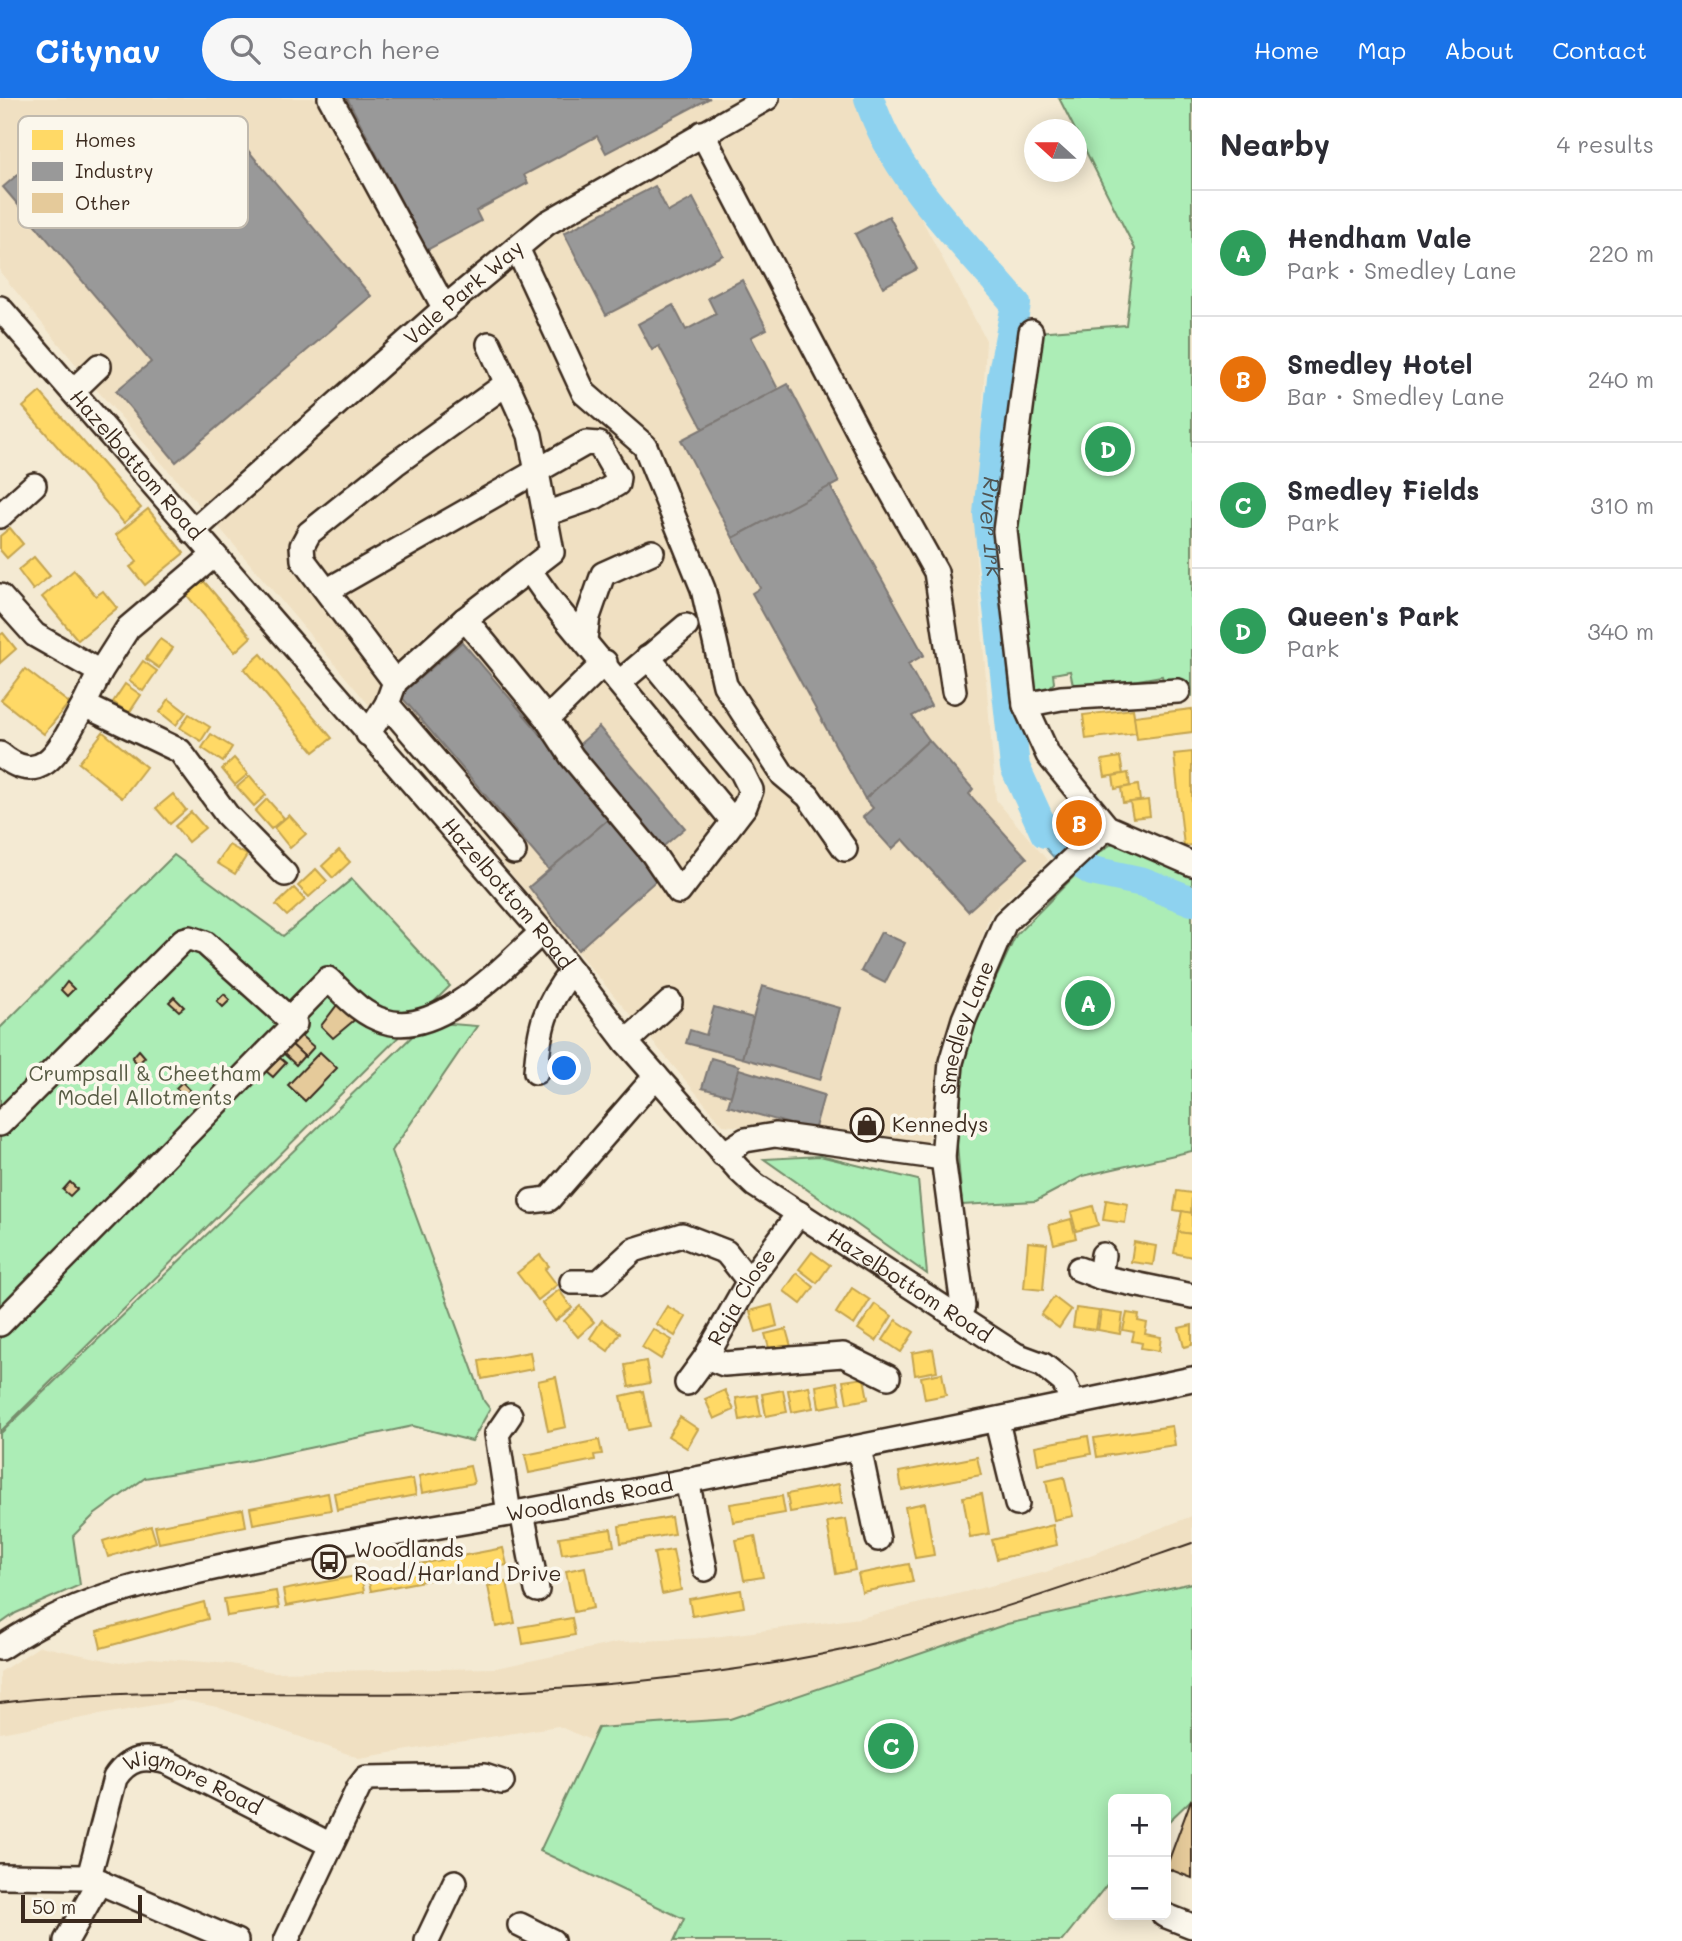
<!DOCTYPE html>
<meta charset="utf-8">
<style>
:root{--surface:#fff;--page:#f7f7f7;--text:#2b2b33;--muted:#7c7c81;--line:#e1e1e2;--accent:#1a73e8}
body{margin:0;font-family:Mali,sans-serif;background:var(--page);color:var(--text)}
.controls{position:absolute;right:21px;bottom:21px;display:grid;overflow:hidden;border-radius:10px;box-shadow:0 4px 18px #0003}
.controls button{width:63px;height:63px;display:grid;place-items:center;padding:0;border:0;border-bottom:2px solid var(--line);background:var(--surface);color:var(--text);font:35px sans-serif}
.compass{position:absolute;left:1024px;top:21px;width:63px;height:63px;border-radius:50%;background:var(--surface);box-shadow:0 4px 18px #0003;rotate:291deg}
.scale{position:absolute;left:21px;bottom:18px;width:121px;box-sizing:border-box;padding-left:7px;border:4px solid #3b2a1e;border-top:0;font-size:19px;line-height:24px;white-space:nowrap;color:#3b2a1e;-webkit-text-stroke:5px #fbf7ec;paint-order:stroke}
.you{position:absolute;left:565px;top:971px;width:24px;height:24px;margin:-18px;border:5px solid #fff;border-radius:50%;background:#1a73e8;box-shadow:0 0 0 10px #1a73e833}
.badge{display:grid;place-items:center;width:46px;height:46px;border-radius:50%;background:var(--accent);color:#fff;font-size:23px;font-weight:700}
.pin{position:absolute;translate:-50% -50%;border:4px solid #fff;box-shadow:0 2px 7px #0006}
.list{margin:0;padding:0;list-style:none}
h2{display:flex;justify-content:space-between;align-items:center;height:91px;margin:0;padding:0 28px;font-size:30px}
h2 small{font-size:23px;font-weight:400;color:var(--muted)}
.list li{display:grid;grid-template-columns:46px 1fr auto;gap:21px;align-items:center;box-sizing:border-box;height:126px;padding:0 28px;border-top:2px solid var(--line)}
.list b{display:block;font-size:26px;white-space:nowrap}
.list p{margin:0;font-size:23px;white-space:nowrap;color:var(--muted)}
.list em{font-size:23px;font-style:normal;color:var(--muted)}
.icon{flex:none;width:38px;height:38px;fill:none;stroke:currentColor;stroke-width:2;stroke-linecap:round;stroke-linejoin:round}
.map{position:relative;flex:none;width:1192px;height:1843px;overflow:hidden}
header{display:flex;align-items:center;gap:42px;box-sizing:border-box;height:98px;padding:0 35px;background:var(--accent);color:#fff}
header strong{font-size:33px}
nav{display:flex;gap:38px;margin-inline-start:auto;font-size:24px}
.search{width:490px;height:63px;background:var(--page);display:flex;align-items:center;gap:18px;box-sizing:border-box;padding:0 24px;border-radius:38px;color:var(--muted);font-size:26px}
main{display:flex}
aside{flex:1;background:var(--surface)}
.map>svg:first-child{display:block}
.built{fill:#f0e0c2}
.green{fill:#acedb6;stroke:#748c6a;stroke-width:2}
.water{fill:#8ed2ef;stroke:#6d8f9b;stroke-width:2}
.homes{fill:#ffd966;stroke:#c4a450;stroke-width:2}
.industry{fill:#999;stroke:#7d7874;stroke-width:2}
.lines{fill:none;stroke-linecap:round;stroke-linejoin:round}
.river{stroke:#8ed2ef;stroke-width:30}
.building{fill:#e5ca9a;stroke:#3b2a1e;stroke-width:2}
.minor-casing{stroke:#3b2a1e;stroke-width:28}
.minor{stroke:#fbf7ec;stroke-width:23}
.tram{stroke:#3b2a1e;stroke-width:2}
.labels{text-anchor:middle;stroke-width:7;stroke-linejoin:round;paint-order:stroke}
.street-label{font-size:21px;fill:#3b2a1e;stroke:#fbf7ec}
.park-label{font-size:21px;fill:#575b44;stroke:#fbf7ec}
.poi-label{font-size:21px;fill:#3b2a1e;stroke:#fbf7ec;text-anchor:start}
.water-label{font-size:23px;font-style:italic;fill:#505452;stroke:#fbf7ec}
.key{fill:#fbf7ec;stroke:#c1baae;stroke-width:2}
.key-label{font-size:19px;fill:#3b2a1e}
</style>
<header>
<strong>Citynav</strong>
<div class="search"><svg class="icon" aria-label="search" viewBox="0 0 24 24"><circle cx="10" cy="10" r="6"/><path d="M15 15l6 6"/></svg>Search here</div>
<nav><a>Home</a><a>Map</a><a>About</a><a>Contact</a></nav>
</header>
<main>
<div class="map">
<svg width="1192" height="1843" viewBox="0 0 1192 1843">
<rect width="100%" height="100%" fill="#f4ead3"/>
<filter id="ink" filterUnits="userSpaceOnUse"><feTurbulence type="fractalNoise" baseFrequency=".0143" numOctaves="2"/><feDisplacementMap in="SourceGraphic" scale="14" xChannelSelector="R" yChannelSelector="G"/><feConvolveMatrix kernelMatrix="1 2 1 2 8 2 1 2 1" color-interpolation-filters="sRGB"/></filter>
<g filter="url(#ink)">
<g class="built">
<polygon points="0,0 857,0 986,242 976,460 996,702 1048,763 990,816 946,946 927,1049 723,1027 224,435 95,290 0,174"/>
<polygon points="1192,1418 1192,1517 609,1650 558,1628 359,1660 217,1609 182,1602 0,1635 0,1574 40,1548 120,1565 150,1560 231,1566 273,1574 496,1570 620,1544 706,1540 860,1520 1046,1474"/>
</g>
<g class="green">
<polygon points="1059,0 1192,0 1192,598 1181,600 1178,580 1163,582 1162,578 1080,592 1073,587 1070,573 1053,576 1054,585 1045,594 1032,594 1011,461 1037,234 1126,227 1135,151"/>
<polygon points="1117,742 1192,773 1192,1053 1083,1078 1036,1103 962,1107 957,1046 966,945 1016,837 1092,760"/>
<polygon points="174,757 283,838 352,781 450,888 0,1334 0,930"/>
<polygon points="427,924 477,928 392,1053 484,1303 490,1311 472,1343 413,1328 247,1363 145,1380 94,1417 73,1438 80,1487 16,1515 0,1526 0,1336"/>
<polygon points="820,1058 918,1082 927,1176 764,1061"/>
<polygon points="1192,1485 1192,1701 1166,1726 1166,1701 1113,1701 1113,1779 1062,1843 674,1843 684,1821 540,1753 598,1630 730,1621 1007,1526"/>
</g>
<path class="water" d="M1031,696L1059,746L1098,768L1121,770L1114,784C1054,778 1043,749 1017,701Z"/>
<g class="homes">
<polygon points="40,294 141,410 124,425 23,309"/>
<polygon points="148,411 184,455 145,487 130,469 137,464 116,437"/>
<polygon points="10,430 23,446 7,460 0,452 0,438"/>
<polygon points="34,459 50,478 33,492 18,472"/>
<polygon points="74,472 96,498 103,493 117,510 78,542 42,499"/>
<polygon points="202,481 251,539 235,554 185,495"/>
<polygon points="3,535 16,551 0,565 0,537"/>
<polygon points="160,541 173,550 159,570 146,561"/>
<polygon points="261,556 332,640 314,654 244,571"/>
<polygon points="143,563 157,573 143,593 129,583"/>
<polygon points="25,571 69,605 44,636 1,602"/>
<polygon points="125,586 141,597 129,615 113,604"/>
<polygon points="169,601 186,614 176,627 160,614"/>
<polygon points="1133,611 1137,635 1086,641 1083,617"/>
<polygon points="1192,611 1192,634 1137,641 1134,618"/>
<polygon points="189,616 210,629 201,643 180,630"/>
<polygon points="103,634 146,669 122,700 79,665"/>
<polygon points="211,636 232,649 223,664 202,650"/>
<polygon points="1192,654 1192,747 1184,748 1174,656"/>
<polygon points="1120,659 1123,676 1105,679 1102,662"/>
<polygon points="234,660 248,676 235,687 222,671"/>
<polygon points="1128,675 1130,688 1115,691 1113,678"/>
<polygon points="250,678 266,697 254,708 237,689"/>
<polygon points="1138,687 1140,703 1123,705 1121,690"/>
<polygon points="173,696 186,712 170,726 156,710"/>
<polygon points="267,701 284,720 271,731 255,713"/>
<polygon points="1148,702 1150,718 1133,720 1130,704"/>
<polygon points="191,714 205,730 188,744 175,728"/>
<polygon points="289,717 306,736 290,750 274,730"/>
<polygon points="229,747 247,757 235,776 217,765"/>
<polygon points="339,752 350,764 333,780 322,768"/>
<polygon points="316,771 327,783 309,799 298,788"/>
<polygon points="294,790 305,802 287,818 276,807"/>
<polygon points="1177,1093 1192,1095 1191,1115 1174,1112"/>
<polygon points="1106,1102 1128,1106 1125,1125 1103,1122"/>
<polygon points="1093,1108 1098,1127 1076,1133 1071,1114"/>
<polygon points="1182,1113 1192,1115 1192,1136 1178,1134"/>
<polygon points="1071,1121 1076,1140 1054,1146 1049,1127"/>
<polygon points="1178,1134 1192,1136 1192,1159 1174,1155"/>
<polygon points="1028,1144 1047,1146 1043,1192 1024,1190"/>
<polygon points="1134,1144 1156,1148 1153,1167 1131,1164"/>
<polygon points="812,1154 830,1167 817,1185 799,1171"/>
<polygon points="540,1157 549,1168 545,1171 557,1187 538,1202 517,1175"/>
<polygon points="797,1175 814,1189 801,1206 784,1193"/>
<polygon points="852,1190 870,1202 854,1227 836,1215"/>
<polygon points="559,1192 572,1210 555,1223 542,1205"/>
<polygon points="1054,1199 1071,1212 1059,1230 1041,1217"/>
<polygon points="875,1206 892,1218 876,1243 858,1231"/>
<polygon points="772,1207 777,1228 756,1234 750,1213"/>
<polygon points="580,1208 594,1224 578,1239 564,1223"/>
<polygon points="667,1208 686,1219 675,1238 656,1226"/>
<polygon points="1076,1210 1099,1213 1096,1232 1073,1229"/>
<polygon points="1101,1213 1123,1216 1120,1236 1098,1232"/>
<polygon points="1127,1215 1139,1217 1138,1223 1147,1225 1145,1236 1161,1239 1159,1253 1141,1250 1142,1245 1132,1243 1134,1234 1123,1232"/>
<polygon points="602,1222 620,1235 608,1253 590,1240"/>
<polygon points="896,1222 914,1234 901,1254 883,1242"/>
<polygon points="1192,1227 1192,1247 1184,1249 1179,1230"/>
<polygon points="653,1231 672,1242 661,1261 642,1249"/>
<polygon points="786,1231 792,1252 771,1257 765,1236"/>
<polygon points="933,1251 937,1273 915,1277 912,1255"/>
<polygon points="530,1254 533,1271 482,1281 479,1263"/>
<polygon points="646,1263 650,1285 629,1289 625,1267"/>
<polygon points="942,1275 946,1297 925,1301 921,1279"/>
<polygon points="556,1279 566,1329 548,1333 538,1283"/>
<polygon points="864,1280 868,1301 847,1305 843,1283"/>
<polygon points="837,1284 841,1306 819,1310 816,1288"/>
<polygon points="809,1288 813,1310 792,1314 788,1292"/>
<polygon points="725,1292 734,1312 714,1321 705,1301"/>
<polygon points="783,1292 787,1314 766,1318 762,1296"/>
<polygon points="643,1293 650,1328 628,1332 621,1298"/>
<polygon points="757,1297 761,1318 740,1322 736,1300"/>
<polygon points="680,1319 698,1331 687,1350 668,1338"/>
<polygon points="1172,1328 1175,1347 1097,1359 1094,1340"/>
<polygon points="1088,1338 1091,1356 1038,1366 1035,1348"/>
<polygon points="599,1342 602,1356 594,1357 595,1362 529,1375 525,1357"/>
<polygon points="977,1359 981,1377 902,1392 899,1374"/>
<polygon points="470,1368 474,1385 422,1395 419,1378"/>
<polygon points="1064,1379 1073,1418 1054,1422 1046,1383"/>
<polygon points="413,1381 416,1397 337,1412 334,1395"/>
<polygon points="839,1386 842,1405 790,1414 787,1396"/>
<polygon points="328,1395 331,1412 253,1426 250,1410"/>
<polygon points="982,1396 989,1436 970,1439 963,1399"/>
<polygon points="782,1398 785,1415 733,1424 730,1406"/>
<polygon points="925,1405 934,1457 915,1460 905,1409"/>
<polygon points="243,1411 246,1428 159,1445 155,1428"/>
<polygon points="671,1419 674,1436 621,1445 619,1428"/>
<polygon points="846,1421 855,1472 836,1476 827,1424"/>
<polygon points="1053,1427 1057,1447 997,1461 992,1442"/>
<polygon points="151,1428 156,1444 108,1459 103,1443"/>
<polygon points="611,1431 614,1448 562,1456 559,1439"/>
<polygon points="755,1438 763,1479 744,1482 736,1442"/>
<polygon points="503,1450 507,1467 371,1493 367,1476"/>
<polygon points="673,1452 681,1492 662,1496 654,1455"/>
<polygon points="909,1466 913,1484 862,1494 858,1476"/>
<polygon points="585,1469 593,1510 574,1514 566,1473"/>
<polygon points="361,1477 364,1494 286,1508 283,1492"/>
<polygon points="507,1484 515,1525 496,1529 488,1488"/>
<polygon points="741,1492 744,1509 692,1518 689,1501"/>
<polygon points="276,1493 279,1510 227,1518 224,1501"/>
<polygon points="204,1504 208,1521 101,1550 97,1533"/>
<polygon points="572,1520 575,1537 523,1546 520,1529"/>
</g>
<g class="industry">
<polygon points="347,0 710,0 606,55 597,38 524,77 528,85 476,113 481,123 427,152"/>
<polygon points="224,24 371,198 176,364 116,293 151,264 3,89 63,38 123,110"/>
<polygon points="655,88 668,114 693,100 723,157 606,217 564,135"/>
<polygon points="889,118 917,171 883,189 855,136"/>
<polygon points="742,182 767,231 751,239 778,291 703,331 659,248 652,252 638,226 673,207 686,232 716,216 708,200"/>
<polygon points="788,286 839,384 733,440 681,342"/>
<polygon points="830,388 924,557 908,566 931,608 912,618 929,642 865,701 752,495 760,490 733,440"/>
<polygon points="462,544 611,719 549,772 400,597"/>
<polygon points="599,629 685,730 659,752 573,652"/>
<polygon points="929,642 973,691 969,696 1027,760 968,813 903,741 892,751 863,719 873,710 865,701"/>
<polygon points="611,719 660,779 578,852 529,789"/>
<polygon points="881,834 905,845 885,885 861,873"/>
<polygon points="762,888 840,910 820,982 742,960"/>
<polygon points="714,909 753,920 742,960 686,945 690,932 706,937"/>
<polygon points="711,960 739,968 731,998 702,990"/>
<polygon points="739,971 824,997 814,1033 728,1008"/>
</g>
<g class="lines">
<g class="river">
<path id="s1" d="M869,0C894,80 963,143 1016,206L1002,280L988,416L1015,669L1045,735"/>
<polyline points="1081,766 1092,773 1143,784 1192,803"/>
</g>
</g>
<g class="building">
<polygon points="67,884 74,891 67,898 61,892"/>
<polygon points="224,896 230,902 223,909 217,903"/>
<polygon points="174,899 184,909 179,913 169,904"/>
<polygon points="340,903 358,919 333,940 321,928"/>
<polygon points="299,936 314,949 305,959 291,946"/>
<polygon points="291,946 304,958 296,967 283,955"/>
<polygon points="139,952 145,959 138,966 132,960"/>
<polygon points="320,954 337,970 305,1003 288,987"/>
<polygon points="280,960 286,965 273,979 266,973"/>
<polygon points="182,984 190,992 184,998 176,990"/>
<polygon points="70,1084 77,1091 70,1098 63,1092"/>
<polygon points="1191,1702 1192,1703 1192,1780 1166,1770"/>
</g>
<g class="lines">
<defs>
<g id="minor">
<polyline points="330,0 445,211"/>
<polyline points="702,35 869,354 936,474 954,593"/>
<polyline points="517,150 584,295 645,348 703,491 725,587 783,677 808,698 845,751"/>
<path id="s2" d="M0,210L542,834L626,944L739,1072L755,1087L1016,1257L1043,1267L1064,1284L1073,1306"/>
<polyline points="1031,234 1005,433 1025,607 1048,657 1107,729 1192,766"/>
<polyline points="73,293 99,268"/>
<polyline points="0,418 34,387"/>
<path id="s3" d="M192,434L454,202L547,125L767,0"/>
<polyline points="530,473 551,503 733,723"/>
<polyline points="328,492 586,345 599,346 618,379 617,386 595,399 545,416"/>
<polyline points="0,498 35,537 100,574 128,530 213,458"/>
<polyline points="465,521 547,621 572,659 653,756 679,794 745,708 751,692 742,674 648,559"/>
<polyline points="585,541 588,519 603,476 652,454"/>
<polyline points="100,574 84,607 180,653 227,717 285,776"/>
<polyline points="395,584 303,462 302,448 309,435 395,366 506,286"/>
<polyline points="620,584 686,528"/>
<polyline points="387,606 514,754"/>
<polyline points="1025,607 1061,600 1178,593"/>
<polyline points="547,621 605,564"/>
<polyline points="368,636 387,606 395,584 465,521 552,454 530,337 489,246"/>
<path d="M0,656C46,695 63,642 84,607"/>
<path d="M289,921L328,881C345,897 361,916 384,923C438,941 505,867 542,834"/>
<polyline points="626,944 670,904"/>
<path d="M536,974C539,931 544,907 572,873"/>
<polyline points="0,1026 183,842 190,840 205,845 295,926 0,1226"/>
<polyline points="723,1056 745,1042 775,1037 943,1060"/>
<polyline points="532,1103 549,1101 656,978"/>
<polyline points="1079,1171 1100,1179 1192,1198"/>
<polyline points="1100,1179 1103,1157"/>
<polyline points="572,1184 599,1184 634,1152 682,1137 726,1154 749,1183"/>
<path id="s4" d="M957,1220L963,1208L943,1060L951,964L964,921L1005,824L1107,729"/>
<polyline points="706,1259 724,1266 843,1257 888,1279"/>
<path id="s5" d="M687,1285L706,1259L749,1183L799,1115"/>
<polyline points="997,1324 1017,1406"/>
<polyline points="859,1350 878,1441"/>
<polyline points="687,1382 705,1471"/>
<polyline points="522,1414 537,1492"/>
<polyline points="509,1416 497,1336 510,1317"/>
<path id="s6" d="M0,1550C74,1501 133,1488 218,1469C316,1447 416,1433 515,1415C741,1374 967,1328 1192,1281"/>
<polyline points="0,1778 87,1779 236,1843"/>
<path id="s7" d="M89,1779L115,1680C129,1659 144,1658 167,1664L331,1747"/>
<polyline points="1164,1817 1192,1828"/>
<polyline points="520,1827 552,1843"/>
<polyline points="66,1843 100,1783"/>
<polyline points="286,1843 359,1689 366,1680 484,1678 502,1684"/>
<polyline points="427,1843 455,1784"/>
</g>
</defs>
<use href="#minor" class="minor-casing"/>
<use href="#minor" class="minor"/>
<path class="tram" d="M0,1605C168,1585 336,1602 505,1593C629,1587 757,1573 879,1544C985,1519 1089,1481 1192,1445"/>
</g>
</g>
<defs>
<symbol id="shop-ring" viewBox="-11 -11 22 22"><circle r="9.5" fill="#fbf7ec" stroke="#3b2a1e" stroke-width="1.5"/><path d="M-5-2.5h2.3a2.7 3.5 0 0 1 5.4 0H5L5.5 6h-11ZM-1.5-2.5h3a1.5 2.3 0 0 0-3 0Z" fill="#3b2a1e"/></symbol>
<symbol id="bus-ring" viewBox="-11 -11 22 22"><circle r="9.5" fill="#fbf7ec" stroke="#3b2a1e" stroke-width="1.5"/><path d="M-5-6H5V4H4V6H2V4H-2V6H-4V4H-5ZM-3.5-4V0h7V-4ZM-3.5 1.2v1.5H-2V1.2ZM2 1.2v1.5H3.5V1.2Z" fill="#3b2a1e"/></symbol>
</defs>
<g fill-rule="evenodd">
<use href="#shop-ring" x="848" y="1008" width="38" height="38"/>
<use href="#bus-ring" x="310" y="1445" width="38" height="38"/>
</g>
<g class="labels">
<g class="street-label">
<text dy="7" stroke="none"><textPath href="#s3" startOffset="362">Vale Park Way</textPath></text>
<text dy="7" stroke="none"><textPath href="#s2" startOffset="208">Hazelbottom Road</textPath></text>
<text dy="7" stroke="none"><textPath href="#s2" startOffset="775">Hazelbottom Road</textPath></text>
<text dy="7" stroke="none"><textPath href="#s4" startOffset="296">Smedley Lane</textPath></text>
<text dy="7" stroke="none"><textPath href="#s2" startOffset="1342">Hazelbottom Road</textPath></text>
<text dy="7" stroke="none"><textPath href="#s5" startOffset="102">Raja Close</textPath></text>
<text dy="7" stroke="none"><textPath href="#s6" startOffset="612">Woodlands Road</textPath></text>
<text dy="7" stroke="none"><textPath href="#s7" startOffset="192">Wigmore Road</textPath></text>
</g>
<g class="park-label">
<text x="145" y="983">Crumpsall &amp; Cheetham<tspan x="145" dy="24">Model Allotments</tspan></text>
</g>
<g class="poi-label">
<text x="892" y="1034">Kennedys</text>
<text x="354" y="1459">Woodlands<tspan x="354" dy="24">Road/Harland Drive</tspan></text>
</g>
<g class="water-label">
<text dy="8" stroke="none"><textPath href="#s1" startOffset="480">River Irk</textPath></text>
</g>
</g>
<rect x="18" y="18" width="230" height="112" rx="10" class="key"/>
<rect x="32" y="32" width="31" height="20" fill="#ffd966"/>
<rect x="32" y="64" width="31" height="19" fill="#999"/>
<rect x="32" y="95" width="31" height="20" fill="#e5ca9a"/>
<g class="key-label">
<text x="75" y="49">Homes</text>
<text x="75" y="80">Industry</text>
<text x="75" y="112">Other</text>
</g>
</svg>
<div class="controls">
<button>+</button>
<button>−</button>
</div>
<svg class="compass" viewBox="-18 -18 36 36"><path d="M0-13l5 13h-10z" fill="#e53935"/><path d="M0 13l5-13h-10z" fill="#7c7c81"/></svg>
<div class="scale">50 m</div>
<div class="you"></div>
<div class="pin badge" style="left:1088px;top:905px;background:#2e9e5b">A</div>
<div class="pin badge" style="left:1079px;top:725px;background:#e8710a">B</div>
<div class="pin badge" style="left:891px;top:1648px;background:#2e9e5b">C</div>
<div class="pin badge" style="left:1108px;top:351px;background:#2e9e5b">D</div>
</div>
<aside>
<h2>Nearby<small>4 results</small></h2>
<ul class="list">
<li><span class="badge" style="background:#2e9e5b">A</span><div><b>Hendham Vale</b><p>Park · Smedley Lane</p></div><em>220 m</em></li>
<li><span class="badge" style="background:#e8710a">B</span><div><b>Smedley Hotel</b><p>Bar · Smedley Lane</p></div><em>240 m</em></li>
<li><span class="badge" style="background:#2e9e5b">C</span><div><b>Smedley Fields</b><p>Park</p></div><em>310 m</em></li>
<li><span class="badge" style="background:#2e9e5b">D</span><div><b>Queen's Park</b><p>Park</p></div><em>340 m</em></li>
</ul>
</aside>
</main>
